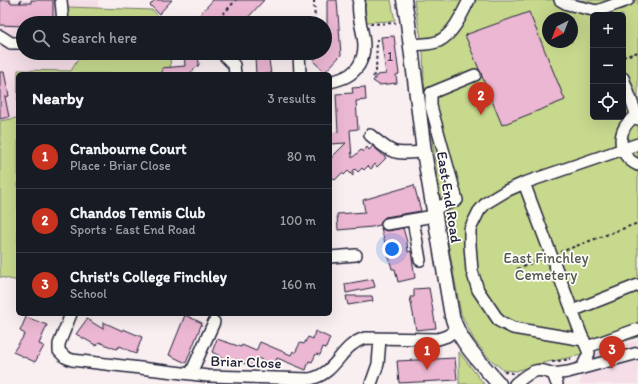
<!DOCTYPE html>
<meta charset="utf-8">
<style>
:root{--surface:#171b24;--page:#242831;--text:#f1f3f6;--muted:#9ea1a6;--line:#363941;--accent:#c8321e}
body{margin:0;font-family:Itim,sans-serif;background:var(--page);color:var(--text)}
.controls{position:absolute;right:12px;top:12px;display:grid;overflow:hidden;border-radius:6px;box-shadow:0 4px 16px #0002}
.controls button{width:36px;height:36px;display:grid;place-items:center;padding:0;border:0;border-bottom:1px solid var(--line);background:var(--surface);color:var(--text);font:20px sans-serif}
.compass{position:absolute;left:542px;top:12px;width:36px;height:36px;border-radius:50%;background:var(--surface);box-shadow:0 4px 16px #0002;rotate:222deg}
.you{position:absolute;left:392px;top:249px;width:14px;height:14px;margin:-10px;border:3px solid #fff;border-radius:50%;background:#1a73e8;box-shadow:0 0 0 6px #1a73e833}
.badge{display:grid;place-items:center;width:26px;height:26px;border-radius:50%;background:var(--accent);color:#fff;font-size:13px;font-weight:700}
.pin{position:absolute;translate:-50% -33px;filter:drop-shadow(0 1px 2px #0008)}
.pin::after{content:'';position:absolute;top:21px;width:14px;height:12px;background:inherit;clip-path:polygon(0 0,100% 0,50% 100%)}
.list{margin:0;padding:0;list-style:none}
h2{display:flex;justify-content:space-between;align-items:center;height:52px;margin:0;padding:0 16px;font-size:17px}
h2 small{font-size:13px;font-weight:400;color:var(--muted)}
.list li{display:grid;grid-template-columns:26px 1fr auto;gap:12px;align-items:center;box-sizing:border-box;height:64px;padding:0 16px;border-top:1px solid var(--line)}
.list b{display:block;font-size:15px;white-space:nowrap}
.list p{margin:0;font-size:13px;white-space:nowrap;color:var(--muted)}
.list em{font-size:13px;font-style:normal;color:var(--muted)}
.icon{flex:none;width:22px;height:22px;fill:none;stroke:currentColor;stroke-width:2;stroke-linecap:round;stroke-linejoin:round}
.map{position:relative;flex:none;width:638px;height:384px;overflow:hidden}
.search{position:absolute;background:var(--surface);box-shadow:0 4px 16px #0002;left:16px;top:16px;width:316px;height:44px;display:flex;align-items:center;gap:10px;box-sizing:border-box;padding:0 14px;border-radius:22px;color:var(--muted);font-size:15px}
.panel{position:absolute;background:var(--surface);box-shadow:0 4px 16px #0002;left:16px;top:72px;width:316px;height:244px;border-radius:6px}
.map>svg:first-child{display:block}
.built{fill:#f5dee7}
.green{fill:#c6d98d;stroke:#747e64;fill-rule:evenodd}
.building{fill:#ebb7d2;stroke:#22223b}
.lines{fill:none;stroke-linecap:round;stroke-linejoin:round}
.minor-casing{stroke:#22223b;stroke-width:14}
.major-casing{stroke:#22223b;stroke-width:17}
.path{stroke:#22223b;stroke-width:2;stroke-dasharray:3 3;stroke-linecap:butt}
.minor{stroke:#fdfcf7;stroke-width:11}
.major{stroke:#fdfcf7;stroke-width:14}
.labels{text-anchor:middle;stroke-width:3.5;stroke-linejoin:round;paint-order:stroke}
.number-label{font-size:13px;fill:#544761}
.street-label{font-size:15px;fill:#22223b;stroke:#fdfcf7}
.park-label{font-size:15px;fill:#535954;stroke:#fdfcf7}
</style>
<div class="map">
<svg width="638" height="384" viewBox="0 0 638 384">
<rect width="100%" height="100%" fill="#f9eef0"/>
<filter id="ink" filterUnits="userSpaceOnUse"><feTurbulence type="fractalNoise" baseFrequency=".025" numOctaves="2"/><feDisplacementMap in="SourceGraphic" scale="8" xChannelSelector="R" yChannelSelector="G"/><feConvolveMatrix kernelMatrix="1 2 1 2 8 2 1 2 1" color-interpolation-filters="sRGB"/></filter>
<g filter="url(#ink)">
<g class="built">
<polygon points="0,0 98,0 98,8 152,10 166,23 23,23 23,53 170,53 171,74 18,74 18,281 0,277"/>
<polygon points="638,340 638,384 579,384 594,354"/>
</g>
<g class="green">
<polygon points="366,0 391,0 395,21 367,22 365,8"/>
<path d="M414,0H638V337L577,356L538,364L516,371L503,370L489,358L474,340L461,314L442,211L424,83L423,49ZM593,15H623V117H593ZM548,18H572V42H548Z"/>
<polygon points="67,7 152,10 166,23 67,23"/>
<polygon points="66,53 170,53 171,74 18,74 18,281 0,277 0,121 17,118 18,70 71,71 80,56 66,55"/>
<polygon points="459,352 484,384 459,384"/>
</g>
<g class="building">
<polygon points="0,0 10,0 10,3 31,3 31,0 53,0 53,23 23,23 23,26 0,25"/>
<polygon points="155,0 172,0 159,14 150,5"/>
<polygon points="213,0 264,0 243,23 192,23"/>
<polygon points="327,0 337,0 341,55 325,72 313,61 320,53 325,53 325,47 327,45"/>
<polygon points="529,12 565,100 502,125 465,35"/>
<polygon points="394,36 399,74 396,75 397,83 379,85 373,81 377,75 386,74 381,37"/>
<polygon points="184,53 198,53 199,65 189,74 162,74 162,68 185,66"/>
<polygon points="258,53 276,53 269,60 271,74 256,74 255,57"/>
<polygon points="0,72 4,72 9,96 5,97 9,117 0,119"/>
<polygon points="365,87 366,100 356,101 358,129 350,130 352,158 361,150 363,152 367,147 369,150 373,146 386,158 377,167 375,164 371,169 368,166 364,170 362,168 358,172 355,169 353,171 353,176 348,171 344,175 342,173 335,180 330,175 330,159 346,143 330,144 330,133 338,132 336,94 353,93 352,88"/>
<polygon points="414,185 421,211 385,217 381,221 380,225 372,227 338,230 337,214 365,212 363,200"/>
<polygon points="381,228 384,230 388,231 403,228 407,242 408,252 411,251 415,278 398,282 395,269 392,269"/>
<polygon points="373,279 375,287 346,293 345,284"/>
<polygon points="429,288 436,328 416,330 410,297 414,297 414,289"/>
<polygon points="346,296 372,296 373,301 348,305"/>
<polygon points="185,315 202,323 186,363 169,355"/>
<polygon points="26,317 47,325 39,344 44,346 35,362 13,352 25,334 20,331"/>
<polygon points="87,319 103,329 103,322 123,331 123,329 142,337 136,354 120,346 116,349 99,342 97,346 76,334"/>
<polygon points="315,331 330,338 326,348 323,347 320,355 316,354 312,362 309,361 306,370 277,358 274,366 258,358 253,367 236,360 234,364 212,352 217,339 241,347 242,345 256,351 260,342 291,355 293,351 295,353 300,343 304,344 308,337 313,339"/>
<polygon points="455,358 457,380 399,383 397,361"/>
</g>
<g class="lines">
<defs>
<g id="minor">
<polyline points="61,0 63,23"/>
<polyline points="560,0 567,4 597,11 628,0"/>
<polyline points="0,36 11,43 23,43"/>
<path d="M410,45C419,44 431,45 439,41C454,33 462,14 469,0"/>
<polyline points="222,53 234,65 235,74"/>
<polyline points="299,53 300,74"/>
<polyline points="623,78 638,119"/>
<path d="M330,82C342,79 352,76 359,65C372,42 355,23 359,0"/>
<path d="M638,115C616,126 615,155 638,165"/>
<path d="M370,135C394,155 393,154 424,152"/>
<polyline points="524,183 581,334 589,353 582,368"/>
<polyline points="433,209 457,200 431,106 431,93 475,75"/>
<polyline points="413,220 420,260"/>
<polyline points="387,224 434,216"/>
<polyline points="330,257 356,255"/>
<polyline points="572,311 638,285"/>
<path d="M71,314L59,344V351L65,357L72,360L208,376L310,379C338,373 339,346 365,338L438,339L447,336L457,329"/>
<polyline points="584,340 513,328 499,321 478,290 472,271 470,245 470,229 479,211 486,203 506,191 524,183 638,144"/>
<polyline points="587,347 638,329"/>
<polyline points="191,373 214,322"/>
<polyline points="553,374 568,372 638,353"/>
<polyline points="371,384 378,364 380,339"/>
<path d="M515,384C529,373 535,366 553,374L557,384"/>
</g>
<path id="major" d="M404,0L408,23L424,152L452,316C459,342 482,364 499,384"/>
</defs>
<use href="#minor" class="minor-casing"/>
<use href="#major" class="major-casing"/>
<g class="path">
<polyline points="314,0 315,23"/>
<polyline points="20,3 21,0"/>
<polyline points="215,23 236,0"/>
<polyline points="370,24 396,23"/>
<polyline points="623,57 638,52"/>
<polyline points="373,77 376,72 377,39"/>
<polyline points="560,252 638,223"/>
<polyline points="517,269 541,259"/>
<polyline points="552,362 571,359"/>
<polyline points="504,372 513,373"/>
</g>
<use href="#minor" class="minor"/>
<use href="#major" class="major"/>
</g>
</g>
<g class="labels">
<g class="number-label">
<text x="390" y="61">1</text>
</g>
<g class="street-label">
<text transform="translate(449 197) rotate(81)" y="5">East End Road</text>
<text transform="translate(246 362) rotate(2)" y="5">Briar Close</text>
</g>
<g class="park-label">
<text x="546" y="263">East Finchley<tspan x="546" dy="17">Cemetery</tspan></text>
</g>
</g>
</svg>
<div class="controls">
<button>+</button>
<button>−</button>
<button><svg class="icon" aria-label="locate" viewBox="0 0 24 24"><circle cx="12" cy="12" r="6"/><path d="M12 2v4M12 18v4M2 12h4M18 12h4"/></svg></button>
</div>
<svg class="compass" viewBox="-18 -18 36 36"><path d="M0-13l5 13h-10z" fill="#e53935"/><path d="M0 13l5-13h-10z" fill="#9ea1a6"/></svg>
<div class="you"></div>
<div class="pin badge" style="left:427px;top:370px">1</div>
<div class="pin badge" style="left:481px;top:115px">2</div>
<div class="pin badge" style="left:612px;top:369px">3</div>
<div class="search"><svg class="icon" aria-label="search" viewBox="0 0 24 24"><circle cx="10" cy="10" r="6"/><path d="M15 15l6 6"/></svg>Search here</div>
<section class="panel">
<h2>Nearby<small>3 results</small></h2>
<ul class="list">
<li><span class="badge">1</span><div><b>Cranbourne Court</b><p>Place · Briar Close</p></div><em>80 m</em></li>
<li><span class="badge">2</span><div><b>Chandos Tennis Club</b><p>Sports · East End Road</p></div><em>100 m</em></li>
<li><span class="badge">3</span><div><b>Christ's College Finchley</b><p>School</p></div><em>160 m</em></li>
</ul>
</section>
</div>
